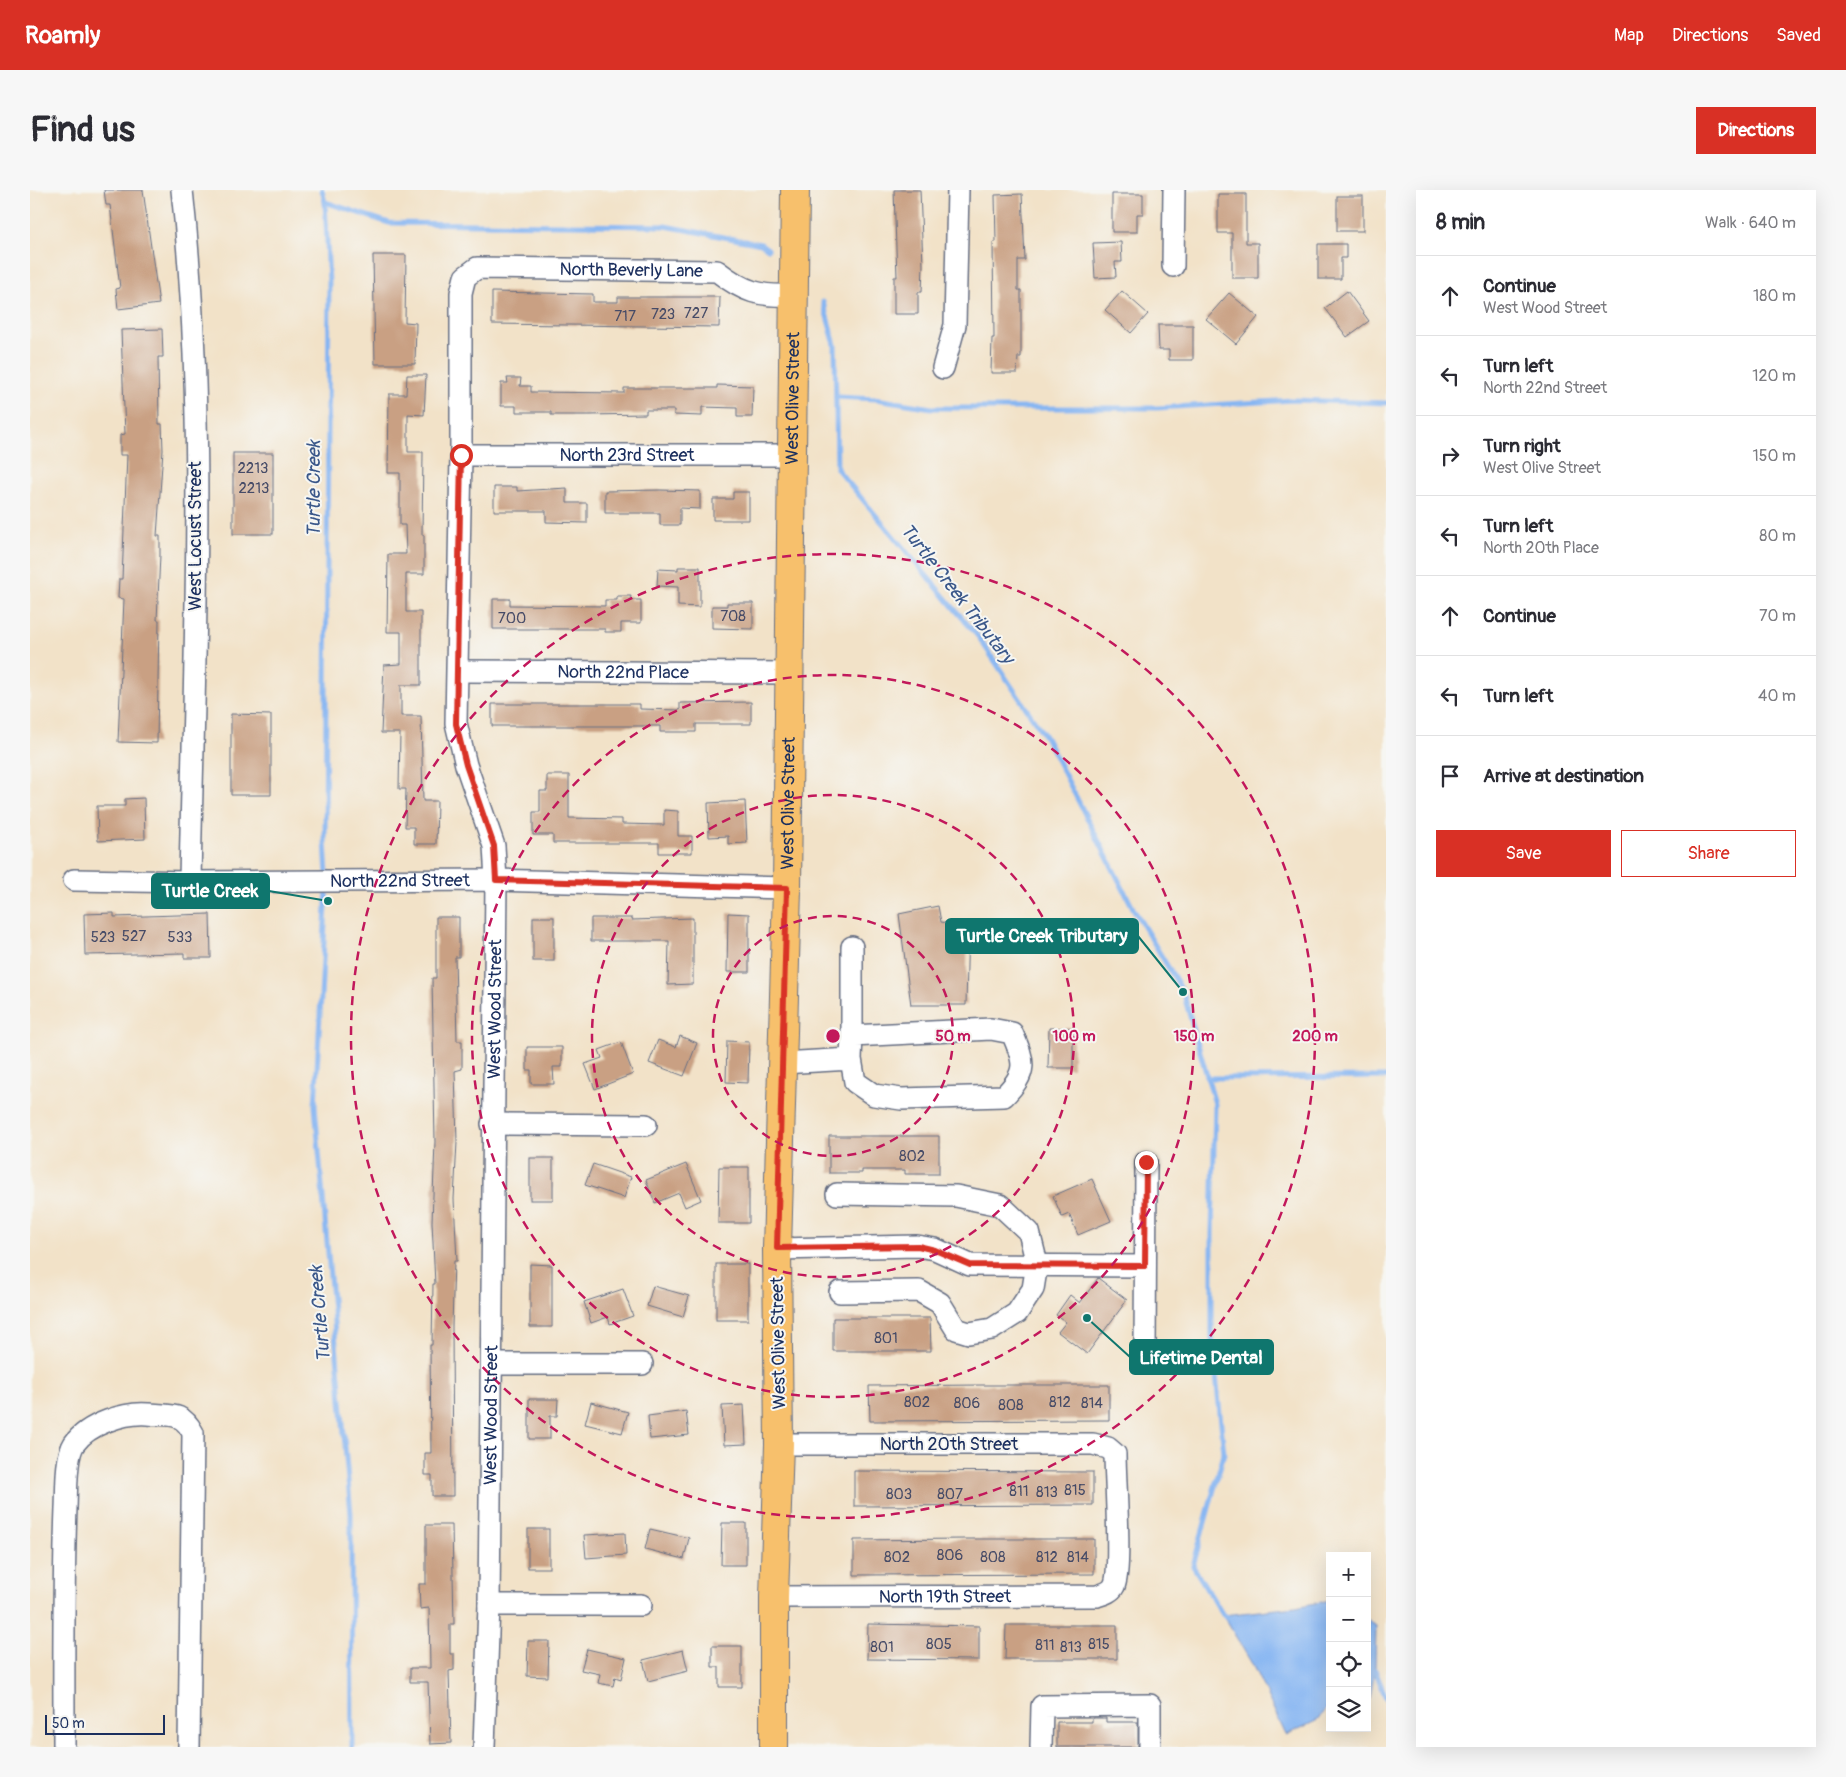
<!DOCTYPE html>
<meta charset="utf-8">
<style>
:root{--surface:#fff;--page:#f7f7f7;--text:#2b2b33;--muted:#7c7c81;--line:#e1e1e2;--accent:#d93025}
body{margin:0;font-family:Pangolin,sans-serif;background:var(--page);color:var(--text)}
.controls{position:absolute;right:15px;bottom:15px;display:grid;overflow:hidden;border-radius:0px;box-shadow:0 5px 20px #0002}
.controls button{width:45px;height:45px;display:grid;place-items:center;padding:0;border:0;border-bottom:1px solid var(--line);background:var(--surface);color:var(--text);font:25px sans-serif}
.scale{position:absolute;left:15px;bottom:12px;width:120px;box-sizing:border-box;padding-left:5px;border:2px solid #1b2f5e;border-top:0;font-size:14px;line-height:18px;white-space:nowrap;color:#1b2f5e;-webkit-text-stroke:4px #f6f6f2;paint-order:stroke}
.stop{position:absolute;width:15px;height:15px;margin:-11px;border:4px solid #d93025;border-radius:50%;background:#fff}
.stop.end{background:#d93025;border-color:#fff;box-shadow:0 1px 5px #0008}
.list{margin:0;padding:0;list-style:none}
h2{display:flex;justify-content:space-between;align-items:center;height:65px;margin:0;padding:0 20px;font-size:21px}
h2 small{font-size:16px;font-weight:400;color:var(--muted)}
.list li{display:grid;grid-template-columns:32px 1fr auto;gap:15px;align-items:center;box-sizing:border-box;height:80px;padding:0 20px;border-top:1px solid var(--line)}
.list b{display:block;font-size:19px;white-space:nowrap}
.list p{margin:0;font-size:16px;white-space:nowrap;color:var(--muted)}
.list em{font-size:16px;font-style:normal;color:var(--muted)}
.actions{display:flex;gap:10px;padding:15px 20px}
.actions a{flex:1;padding:11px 0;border:1px solid var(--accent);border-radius:0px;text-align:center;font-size:18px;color:var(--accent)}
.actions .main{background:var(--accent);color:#fff}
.icon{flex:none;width:28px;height:28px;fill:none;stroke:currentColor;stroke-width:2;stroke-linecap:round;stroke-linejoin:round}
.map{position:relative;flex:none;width:1356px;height:1557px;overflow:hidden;border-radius:0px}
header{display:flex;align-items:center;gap:30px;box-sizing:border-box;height:70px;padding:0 25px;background:var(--accent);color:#fff}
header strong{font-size:24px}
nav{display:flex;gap:28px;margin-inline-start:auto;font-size:18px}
.intro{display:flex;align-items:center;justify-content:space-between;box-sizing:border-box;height:120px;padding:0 30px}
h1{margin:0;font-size:35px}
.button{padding:12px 22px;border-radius:0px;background:var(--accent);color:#fff;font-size:18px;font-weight:700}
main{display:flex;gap:30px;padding:0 30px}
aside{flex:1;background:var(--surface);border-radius:0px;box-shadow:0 5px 20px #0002}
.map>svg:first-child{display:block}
.water{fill:#87b6f2;stroke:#5172a8}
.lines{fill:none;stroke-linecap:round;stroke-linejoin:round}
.stream{stroke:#87b6f2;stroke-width:5}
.building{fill:#c9a083}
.minor-casing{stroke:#666e83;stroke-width:24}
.major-casing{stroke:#666e83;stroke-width:30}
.minor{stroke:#fff;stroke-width:21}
.major{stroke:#f7c06c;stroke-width:28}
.route{stroke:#d93025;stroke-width:6}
.ring{fill:none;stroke:#c2185b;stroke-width:2.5;stroke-dasharray:9 6}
.labels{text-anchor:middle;stroke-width:4;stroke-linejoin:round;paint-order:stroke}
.number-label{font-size:15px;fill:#464b67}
.street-label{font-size:18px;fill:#1b2f5e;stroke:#f6f6f2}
.water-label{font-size:19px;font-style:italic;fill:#3b588a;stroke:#f6f6f2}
.centre{fill:#c2185b;stroke:#f6f6f2;stroke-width:2.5}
.ring-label{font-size:15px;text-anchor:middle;font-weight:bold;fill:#c2185b;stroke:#f6f6f2;stroke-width:4;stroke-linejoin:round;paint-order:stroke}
.leader{fill:none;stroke:#0f766e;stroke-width:2}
.callout-dot{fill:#0f766e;stroke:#f6f6f2;stroke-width:2}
.callout{fill:#0f766e;stroke:#0f766e;stroke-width:2}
.callout-label{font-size:19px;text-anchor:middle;font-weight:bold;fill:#fff}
</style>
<header>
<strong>Roamly</strong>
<nav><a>Map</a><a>Directions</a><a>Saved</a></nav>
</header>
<div class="intro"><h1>Find us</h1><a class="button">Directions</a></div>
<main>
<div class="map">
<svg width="1356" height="1557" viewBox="0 0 1356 1557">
<rect width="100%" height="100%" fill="#f6f6f2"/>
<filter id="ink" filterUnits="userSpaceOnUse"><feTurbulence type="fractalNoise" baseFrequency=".02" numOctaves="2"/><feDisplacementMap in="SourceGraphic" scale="10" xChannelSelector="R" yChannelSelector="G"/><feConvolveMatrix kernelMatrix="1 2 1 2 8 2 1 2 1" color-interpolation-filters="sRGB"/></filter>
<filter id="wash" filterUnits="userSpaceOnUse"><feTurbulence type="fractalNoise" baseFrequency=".0096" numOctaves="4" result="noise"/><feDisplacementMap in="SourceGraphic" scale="20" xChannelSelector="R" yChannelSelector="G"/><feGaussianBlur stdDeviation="1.12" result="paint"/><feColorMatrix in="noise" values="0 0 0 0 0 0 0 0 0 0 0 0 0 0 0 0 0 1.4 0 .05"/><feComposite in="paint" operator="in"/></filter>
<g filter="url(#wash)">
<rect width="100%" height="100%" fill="#f2e2c8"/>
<g class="water">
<polygon points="1300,1410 1300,1511 1288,1530 1256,1545 1222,1474 1193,1425 1266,1417"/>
<polygon points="1337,1429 1346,1436 1345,1480 1340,1509 1337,1509"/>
</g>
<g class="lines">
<g class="stream">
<polyline points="292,0 295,12 299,92 295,651 297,686"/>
<polyline points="295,12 359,33 635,36 731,54 738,59"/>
<polyline points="793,112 805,155 807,279 950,449 1016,548 1104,720 1153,802 1185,914 1182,1044 1182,1146 1194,1263 1163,1376 1193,1425 1198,1427"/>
<polyline points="806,207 846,209 902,218 1127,218 1263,210 1356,213"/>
<polyline points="297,697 285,916 321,1324 322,1557"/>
<polyline points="1178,888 1356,887"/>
<polyline points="1337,1478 1345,1480 1356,1508"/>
</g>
</g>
<g id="blocks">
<g class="building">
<polygon points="74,0 113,0 129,114 88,119 86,99 90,98 80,15 76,15"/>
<polygon points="864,0 890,0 893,75 892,102 888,102 888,124 864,124 864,87 867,87"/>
<polygon points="992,4 995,70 988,70 988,100 991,100 991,167 988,167 987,183 961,183 962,148 964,148 963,52 966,52 965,5"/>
<polygon points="1082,4 1113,4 1113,24 1107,24 1107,42 1082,42"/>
<polygon points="1188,4 1216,4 1216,53 1228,53 1228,88 1202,88 1202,43 1188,43"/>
<rect x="1307" y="6" width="26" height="35"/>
<polygon points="1091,52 1092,72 1085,72 1086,87 1065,88 1063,53"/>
<polygon points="1288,54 1316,54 1316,68 1311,68 1311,89 1288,89"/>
<polygon points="343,65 376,65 375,132 386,133 385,174 345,174"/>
<polygon points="1092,101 1118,124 1101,143 1075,120"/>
<polygon points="1317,101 1339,131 1317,147 1295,118"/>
<polygon points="462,102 563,104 563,112 588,112 588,107 690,107 689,137 462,134"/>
<polygon points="1199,103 1228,127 1206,154 1176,129"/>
<polygon points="1128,135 1163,135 1163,170 1139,170 1139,160 1129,160"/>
<polygon points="132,139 133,167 128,167 129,234 132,234 133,260 127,346 130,346 130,365 127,430 129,430 127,553 88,552 94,409 88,408 89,389 92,389 97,265 90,265 90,245 95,244 91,140"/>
<polygon points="377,185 396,185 394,225 378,224 378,262 393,262 392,345 394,345 394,384 376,384 376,422 391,422 391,495 371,495 371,526 391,526 393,611 407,611 406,654 384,654 384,637 375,637 376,599 369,599 370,543 351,543 354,475 371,474 371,442 357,442 358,364 376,364 375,335 370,335 370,283 358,283 359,204 376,204"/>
<polygon points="477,188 491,188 490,196 501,196 501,202 594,203 594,198 687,198 687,195 723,196 722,227 707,227 707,218 672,217 672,226 644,225 644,220 616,220 616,224 559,225 521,225 521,222 486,222 486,216 471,216 471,193 478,193"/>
<rect x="203" y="263" width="40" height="81"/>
<polygon points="464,297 487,297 487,301 537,298 537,313 557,313 557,333 516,332 516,321 464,321"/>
<polygon points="630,300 670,301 670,319 650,318 650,335 630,335 630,323 575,323 575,301"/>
<polygon points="703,302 719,302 719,330 683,330 683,309 703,309"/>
<polygon points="648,377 670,377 670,417 648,416 648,397 627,396 628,379 648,380"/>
<polygon points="587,406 601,406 600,410 611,410 611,433 591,433 591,442 575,442 575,439 463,439 463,409 480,409 480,415 575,416 575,410 587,410"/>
<polygon points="697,413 723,413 723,439 682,438 682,416 697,416"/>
<polygon points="721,512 721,534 666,534 666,542 630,542 630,536 462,536 462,514 610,514 610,519 650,520 650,513"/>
<polygon points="201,524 241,525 241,605 201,605"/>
<polygon points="517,585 539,585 539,628 592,629 592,634 634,635 634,620 648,621 648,646 662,646 662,663 629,663 629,653 523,653 523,645 503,645 503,622 510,622 510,601 517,601"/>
<polygon points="114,608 115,649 68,651 67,616 95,616 95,609"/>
<polygon points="715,611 717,653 698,654 698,646 679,647 678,613"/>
<polygon points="908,716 911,732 938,736 936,815 881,815 869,724"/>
<polygon points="84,723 84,727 180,724 181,768 154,768 154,763 55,765 54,724"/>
<polygon points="698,723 719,724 719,782 697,782"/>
<polygon points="406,727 429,727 429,767 425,767 427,851 432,851 432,879 425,881 427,952 424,1009 427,1071 424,1071 422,1136 423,1306 402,1306 402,1285 395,1285 395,1263 401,1263 400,1155 402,1155 403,1094 405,1094 402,1032 405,952 402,788 406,788"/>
<rect x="503" y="727" width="21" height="44"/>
<polygon points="561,728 602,728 602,730 663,728 663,794 638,795 639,751 561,751"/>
<polygon points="1019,838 1043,838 1043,878 1018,878"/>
<polygon points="650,846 667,853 654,886 619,873 628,850 646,857"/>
<polygon points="697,851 719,852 718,893 696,892"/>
<polygon points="591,852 603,884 565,899 555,874 572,868 569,860"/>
<polygon points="497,857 532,857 532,877 523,877 524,894 501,894 501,880 497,880"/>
<polygon points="799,946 909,946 909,984 875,984 875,980 832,980 832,983 799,983"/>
<rect x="500" y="968" width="23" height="42"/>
<polygon points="563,974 601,987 594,1008 555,995"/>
<polygon points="656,974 671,1010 655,1017 649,1003 625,1013 616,990"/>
<polygon points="689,977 719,977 719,1033 688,1033"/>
<polygon points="1062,989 1081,1031 1048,1045 1039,1024 1032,1027 1023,1006"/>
<polygon points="500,1074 522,1075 522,1137 500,1137"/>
<rect x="686" y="1074" width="32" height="56"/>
<polygon points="1068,1088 1097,1110 1057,1164 1028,1142 1036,1132 1026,1125 1040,1105 1050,1113"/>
<polygon points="623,1096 659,1106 653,1127 617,1116"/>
<polygon points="593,1099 603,1126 580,1134 578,1127 561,1133 554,1112"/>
<polygon points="803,1128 900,1128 901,1161 803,1161"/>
<polygon points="951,1195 1079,1195 1079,1230 840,1231 839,1196"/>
<polygon points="499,1209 528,1209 527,1226 520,1226 520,1249 499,1249"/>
<polygon points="561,1212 598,1222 592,1243 555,1234"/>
<polygon points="714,1215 716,1254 694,1255 692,1216"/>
<polygon points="656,1221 659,1245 620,1249 618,1226"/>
<polygon points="824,1281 1063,1282 1063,1315 824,1316"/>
<polygon points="692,1333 716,1333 716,1375 691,1375"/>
<polygon points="396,1335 422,1335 424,1434 420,1434 420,1464 424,1464 424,1480 419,1481 421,1553 400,1554 398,1492 380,1492 380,1478 400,1478 399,1418 390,1419 389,1394 396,1394"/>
<rect x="498" y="1339" width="21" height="39"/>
<polygon points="620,1339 659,1348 654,1369 615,1359"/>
<polygon points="595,1343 596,1365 556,1368 554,1345"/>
<polygon points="936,1349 1064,1349 1064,1384 824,1385 824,1350"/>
<polygon points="838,1434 949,1436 949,1470 837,1469"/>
<polygon points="976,1435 1087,1435 1087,1469 975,1469"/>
<polygon points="498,1451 519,1451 518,1487 497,1486"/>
<polygon points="682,1456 712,1456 712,1497 689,1497 689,1477 682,1477"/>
<polygon points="557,1459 596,1468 591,1489 585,1487 583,1496 568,1493 570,1484 551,1480"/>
<polygon points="653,1460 658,1481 618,1491 613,1470"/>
<polygon points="1062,1528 1076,1528 1076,1532 1108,1532 1108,1557 1027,1557 1027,1532 1062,1532"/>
</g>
</g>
</g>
<g filter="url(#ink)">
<use href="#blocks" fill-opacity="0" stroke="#666e83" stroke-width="1"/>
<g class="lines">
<defs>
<g id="minor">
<path d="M152,0C177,229 164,462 160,692"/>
<polyline points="1143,76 1144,0"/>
<polyline points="913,178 925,135 928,0"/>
<path id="s1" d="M431,265H763"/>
<path id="s2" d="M428,481L758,483"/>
<path id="s3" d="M44,690L160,692L466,690L757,698"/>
<polyline points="822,846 822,757"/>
<path d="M752,873L821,869L825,892L844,905L871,909L974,906C998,882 995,872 982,843L961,839L822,846L821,869"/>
<polyline points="462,934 616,935"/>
<polyline points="807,1004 926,1006 970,1015 999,1042 1007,1074 1003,1099 987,1123 962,1139 939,1143 926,1139 910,1113 889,1101 810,1102"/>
<polyline points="747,1059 887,1056 905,1059 940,1075 1115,1076"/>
<polyline points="1115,1163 1116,972"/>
<polyline points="462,1174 612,1174"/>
<path id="s4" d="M744,1407L1067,1406C1073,1404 1081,1402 1084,1396C1092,1381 1085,1287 1085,1264L1078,1258L1063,1254H749"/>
<polyline points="459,1415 611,1415"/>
<path d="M34,1557C34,1477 33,1398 36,1318C37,1302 35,1268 44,1254C58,1234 95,1222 118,1224C140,1226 152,1221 163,1243L159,1557"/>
<path id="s5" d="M454,1557L459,1415L466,690L464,656L436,575L426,533L431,265V103L435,87L447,78L687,81C714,102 730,107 764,105"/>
<polyline points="1011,1557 1012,1516 1120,1515 1120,1557"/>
</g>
<g id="major">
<path id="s6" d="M744,1557V1407L749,1254L747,1059L757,698L765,0"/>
</g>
</defs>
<use href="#minor" class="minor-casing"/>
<use href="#major" class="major-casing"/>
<use href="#minor" class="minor"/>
<use href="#major" class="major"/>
</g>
</g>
<g class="lines" filter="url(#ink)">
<polyline class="route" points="431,265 426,534 436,575 464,656 466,690 757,698 747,1058 888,1056 905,1060 940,1075 1115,1076 1116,972"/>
</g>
<g class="ring">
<circle cx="803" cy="846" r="120"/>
<circle cx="803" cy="846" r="241"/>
<circle cx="803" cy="846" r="361"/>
<circle cx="803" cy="846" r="482"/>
</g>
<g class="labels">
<g class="number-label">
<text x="666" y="128">727</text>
<text x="633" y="129">723</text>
<text x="595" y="131">717</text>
<text x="223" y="283">2213</text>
<text x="224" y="303">2213</text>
<text x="703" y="431">708</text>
<text x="482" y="433">700</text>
<text x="104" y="751">527</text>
<text x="73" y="752">523</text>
<text x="150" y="752">533</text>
<text x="882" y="971">802</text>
<text x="856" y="1153">801</text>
<text x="887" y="1217">802</text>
<text x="1030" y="1217">812</text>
<text x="937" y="1218">806</text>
<text x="1062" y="1218">814</text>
<text x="981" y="1220">808</text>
<text x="1045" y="1305">815</text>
<text x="989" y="1306">811</text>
<text x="1017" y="1307">813</text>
<text x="869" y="1309">803</text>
<text x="920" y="1309">807</text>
<text x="920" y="1370">806</text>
<text x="867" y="1372">802</text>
<text x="963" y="1372">808</text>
<text x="1017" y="1372">812</text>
<text x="1048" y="1372">814</text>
<text x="909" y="1459">805</text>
<text x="1069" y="1459">815</text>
<text x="1015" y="1460">811</text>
<text x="852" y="1462">801</text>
<text x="1041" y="1462">813</text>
</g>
<g class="street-label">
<text dy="6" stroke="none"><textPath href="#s5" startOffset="1646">North Beverly Lane</textPath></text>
<text dy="6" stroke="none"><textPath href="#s6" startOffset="1349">West Olive Street</textPath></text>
<text dy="6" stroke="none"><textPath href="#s1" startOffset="166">North 23rd Street</textPath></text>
<text transform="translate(165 346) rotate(-90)" y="6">West Locust Street</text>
<text dy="6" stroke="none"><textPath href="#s2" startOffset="165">North 22nd Place</textPath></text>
<text dy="6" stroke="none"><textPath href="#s6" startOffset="944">West Olive Street</textPath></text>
<text dy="6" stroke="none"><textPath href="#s3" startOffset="326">North 22nd Street</textPath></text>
<text dy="6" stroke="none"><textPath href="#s5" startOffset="738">West Wood Street</textPath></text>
<text transform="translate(748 1153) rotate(-91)" y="6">West Olive Street</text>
<text dy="6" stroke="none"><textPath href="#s5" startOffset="332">West Wood Street</textPath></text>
<text x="919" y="1260">North 20th Street</text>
<text dy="6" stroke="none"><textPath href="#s4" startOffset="171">North 19th Street</textPath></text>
</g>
<g class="water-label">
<text transform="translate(283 299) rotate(-90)" y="7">Turtle Creek</text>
<text transform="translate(928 403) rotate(52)" y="7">Turtle Creek Tributary</text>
<text transform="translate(289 1124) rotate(-95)" y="7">Turtle Creek</text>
</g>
</g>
<circle cx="803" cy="846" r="8" class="centre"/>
<g class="ring-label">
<text x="923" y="851">50 m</text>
<text x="1044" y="851">100 m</text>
<text x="1164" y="851">150 m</text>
<text x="1285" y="851">200 m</text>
</g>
<path class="leader" d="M298 711L239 701M1153 802L1108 746M1057 1128L1100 1167"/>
<g class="callout-dot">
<circle cx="298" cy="711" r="5"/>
<circle cx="1153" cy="802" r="5"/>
<circle cx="1057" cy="1128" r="5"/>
</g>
<g class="callout">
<rect x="122" y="684" width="117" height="34" rx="5"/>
<rect x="916" y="729" width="192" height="34" rx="5"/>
<rect x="1100" y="1150" width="143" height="34" rx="5"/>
</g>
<g class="callout-label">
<text x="180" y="707">Turtle Creek</text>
<text x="1012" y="752">Turtle Creek Tributary</text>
<text x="1171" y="1174">Lifetime Dental</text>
</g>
</svg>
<div class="controls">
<button>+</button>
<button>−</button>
<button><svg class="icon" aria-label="locate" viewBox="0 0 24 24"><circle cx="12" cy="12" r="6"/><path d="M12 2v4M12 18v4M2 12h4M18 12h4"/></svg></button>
<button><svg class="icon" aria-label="layers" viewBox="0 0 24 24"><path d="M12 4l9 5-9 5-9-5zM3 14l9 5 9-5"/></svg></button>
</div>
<div class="scale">50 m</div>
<div class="stop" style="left:431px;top:265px"></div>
<div class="stop end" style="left:1116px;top:972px"></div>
</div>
<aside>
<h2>8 min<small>Walk · 640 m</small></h2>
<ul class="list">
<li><svg class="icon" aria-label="ahead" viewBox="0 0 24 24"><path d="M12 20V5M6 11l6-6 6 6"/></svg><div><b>Continue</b><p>West Wood Street</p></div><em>180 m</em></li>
<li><svg class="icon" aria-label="left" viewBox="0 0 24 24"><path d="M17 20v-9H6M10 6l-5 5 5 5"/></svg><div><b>Turn left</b><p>North 22nd Street</p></div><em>120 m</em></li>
<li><svg class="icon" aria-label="right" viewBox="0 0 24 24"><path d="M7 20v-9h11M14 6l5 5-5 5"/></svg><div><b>Turn right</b><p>West Olive Street</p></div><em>150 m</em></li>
<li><svg class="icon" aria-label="left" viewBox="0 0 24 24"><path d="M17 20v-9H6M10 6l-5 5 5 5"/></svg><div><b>Turn left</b><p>North 20th Place</p></div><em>80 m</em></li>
<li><svg class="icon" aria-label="ahead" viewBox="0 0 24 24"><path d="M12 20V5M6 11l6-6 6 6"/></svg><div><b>Continue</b></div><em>70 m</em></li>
<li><svg class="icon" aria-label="left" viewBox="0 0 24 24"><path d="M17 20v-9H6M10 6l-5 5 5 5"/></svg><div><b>Turn left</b></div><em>40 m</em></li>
<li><svg class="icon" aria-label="arrive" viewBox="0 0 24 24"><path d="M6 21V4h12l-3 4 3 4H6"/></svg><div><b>Arrive at destination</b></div></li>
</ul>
<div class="actions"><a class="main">Save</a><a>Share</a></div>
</aside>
</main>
